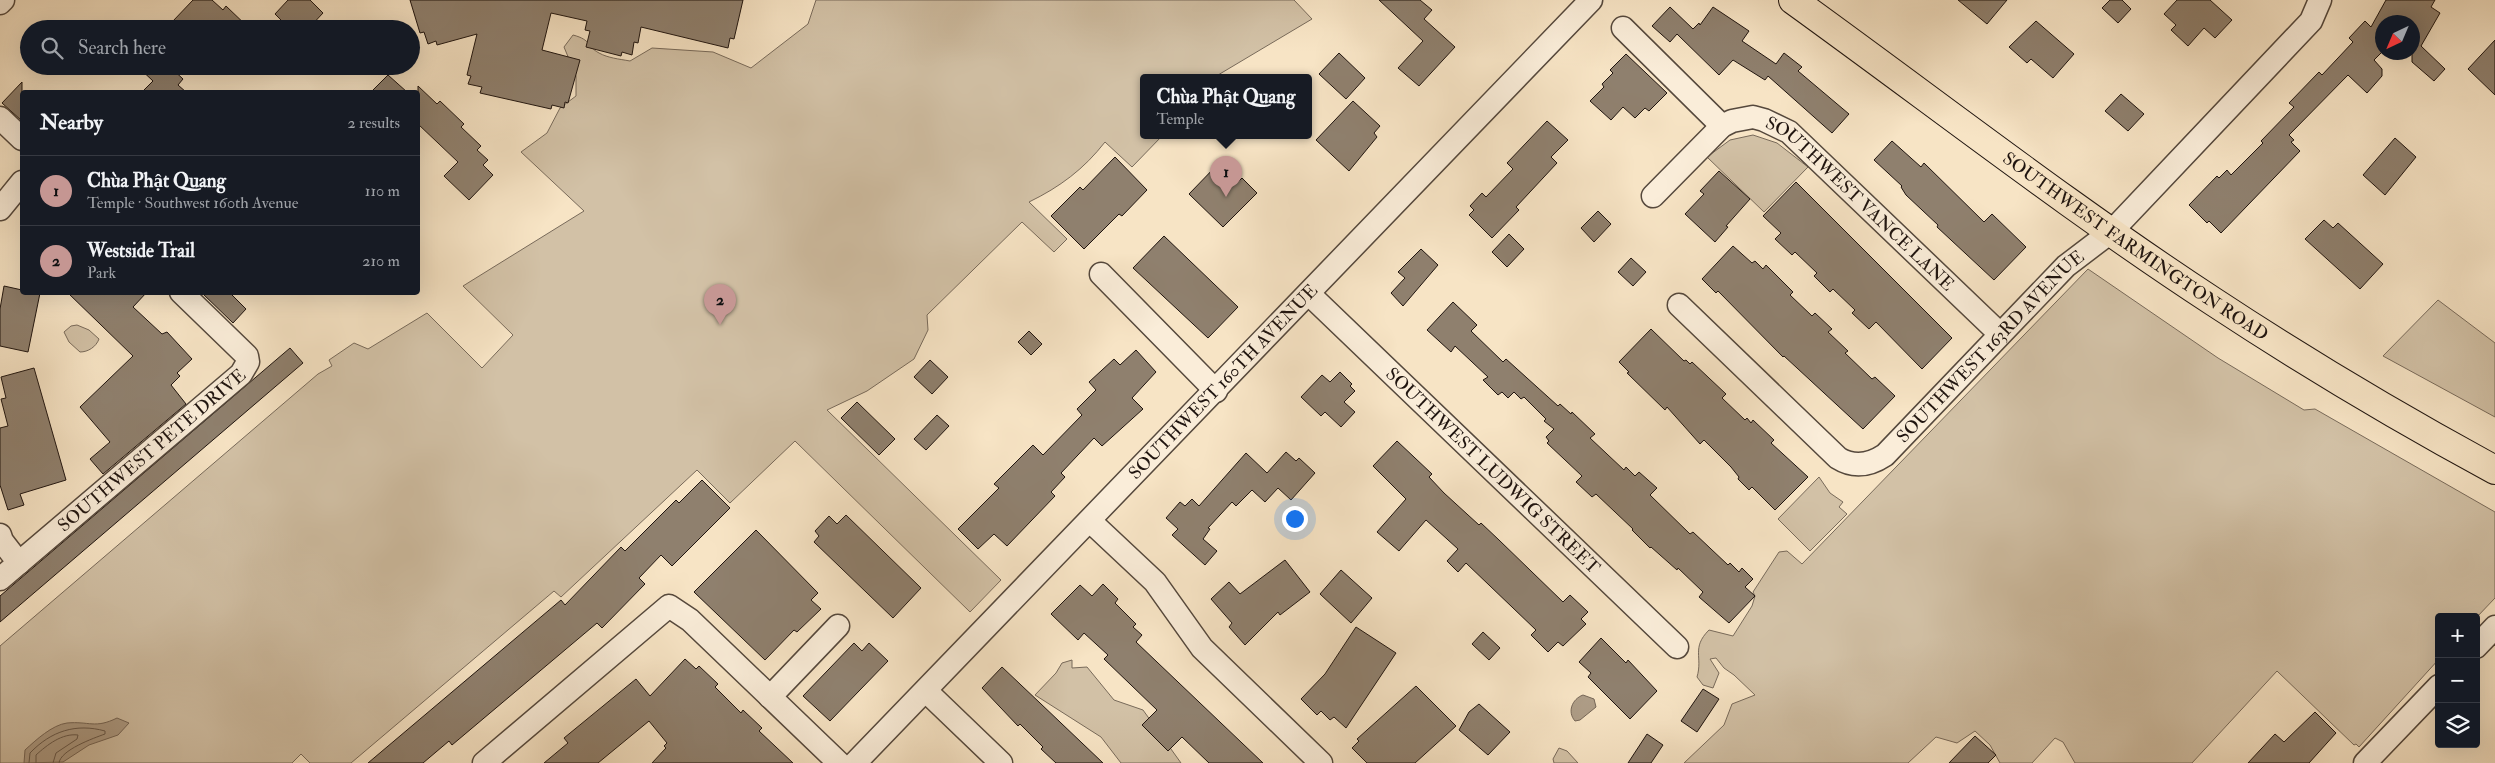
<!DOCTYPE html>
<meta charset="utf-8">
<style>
:root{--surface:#171b24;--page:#20242c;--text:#f1f3f6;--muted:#9ea1a6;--line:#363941;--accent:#c59692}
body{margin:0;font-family:"IM FELL Double Pica",serif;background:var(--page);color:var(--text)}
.controls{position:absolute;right:15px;bottom:15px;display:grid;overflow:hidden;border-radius:5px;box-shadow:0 5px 20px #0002}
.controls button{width:45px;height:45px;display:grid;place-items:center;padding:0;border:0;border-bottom:1px solid var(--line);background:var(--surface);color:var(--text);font:25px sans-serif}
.compass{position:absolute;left:2375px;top:15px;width:45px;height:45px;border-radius:50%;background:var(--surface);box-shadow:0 5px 20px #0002;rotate:224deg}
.you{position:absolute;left:1294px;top:518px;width:18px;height:18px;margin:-12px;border:4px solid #fff;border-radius:50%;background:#1a73e8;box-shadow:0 0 0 8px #1a73e833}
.badge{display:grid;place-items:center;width:32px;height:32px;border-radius:50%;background:var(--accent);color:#111;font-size:16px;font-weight:700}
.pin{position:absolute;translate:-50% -41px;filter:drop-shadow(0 1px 2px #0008)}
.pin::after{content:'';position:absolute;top:26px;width:18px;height:15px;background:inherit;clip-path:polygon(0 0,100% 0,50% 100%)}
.popup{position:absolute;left:1140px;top:74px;width:172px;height:65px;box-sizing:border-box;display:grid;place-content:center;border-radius:5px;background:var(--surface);filter:drop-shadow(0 1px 4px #0005);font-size:16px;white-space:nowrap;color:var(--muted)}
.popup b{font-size:19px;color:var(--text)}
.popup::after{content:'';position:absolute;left:50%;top:100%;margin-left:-10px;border:10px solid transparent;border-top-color:var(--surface)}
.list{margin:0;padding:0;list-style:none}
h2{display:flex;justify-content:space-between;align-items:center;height:65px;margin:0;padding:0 20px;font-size:21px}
h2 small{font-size:16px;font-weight:400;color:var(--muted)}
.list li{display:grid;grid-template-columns:32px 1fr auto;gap:15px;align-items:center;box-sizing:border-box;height:70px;padding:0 20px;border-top:1px solid var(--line)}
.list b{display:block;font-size:19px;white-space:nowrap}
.list p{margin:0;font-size:16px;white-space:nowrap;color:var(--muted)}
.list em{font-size:16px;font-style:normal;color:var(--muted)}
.icon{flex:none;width:28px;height:28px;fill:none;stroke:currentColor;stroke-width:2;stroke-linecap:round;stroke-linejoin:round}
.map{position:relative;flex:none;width:2495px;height:763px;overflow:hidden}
.search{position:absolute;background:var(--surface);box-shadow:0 5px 20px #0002;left:20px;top:20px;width:400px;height:55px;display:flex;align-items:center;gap:12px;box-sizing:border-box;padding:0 18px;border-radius:28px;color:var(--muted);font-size:19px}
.panel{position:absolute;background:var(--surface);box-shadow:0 5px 20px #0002;left:20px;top:90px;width:400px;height:205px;border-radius:5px}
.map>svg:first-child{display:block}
.green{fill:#d2c1a6;stroke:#786a5a}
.water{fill:#ae9d87;stroke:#756657}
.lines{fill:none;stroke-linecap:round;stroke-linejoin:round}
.shore{stroke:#66584b;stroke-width:1}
.building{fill:#8f806e;stroke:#1f140f}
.minor-casing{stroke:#55483c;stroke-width:25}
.major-casing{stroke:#1f140f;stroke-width:30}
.minor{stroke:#faedd9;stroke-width:22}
.major{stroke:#f7e4c5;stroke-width:28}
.labels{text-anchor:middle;stroke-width:4;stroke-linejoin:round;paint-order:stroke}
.street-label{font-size:18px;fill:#1f140f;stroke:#faedd9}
</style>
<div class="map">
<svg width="2495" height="763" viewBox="0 0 2495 763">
<rect width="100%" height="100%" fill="#f7e4c5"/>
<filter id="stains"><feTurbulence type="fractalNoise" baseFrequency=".004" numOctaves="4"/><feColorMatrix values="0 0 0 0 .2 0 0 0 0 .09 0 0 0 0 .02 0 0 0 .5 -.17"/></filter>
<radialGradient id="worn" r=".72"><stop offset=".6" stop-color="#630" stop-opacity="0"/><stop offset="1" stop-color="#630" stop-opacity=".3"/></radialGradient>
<g class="green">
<path d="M816,0H1294L1312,19L1213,78H1144V136H1162L1132,167L1105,142C1084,169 1060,187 1029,202L1067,239L1054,252L1022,222L927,315L928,330L914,359L867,391L827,410L1001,580L970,612L795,441L730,503L697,470L561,597L554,591L351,763H310L301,754L292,763H0V646L318,374L332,366L329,360L354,343L368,349L427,313L482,368L513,335L463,286L584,211L521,152L547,133L560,108L576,96V76L564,47L573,35C592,40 586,46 599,53C608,58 619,59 630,61L652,48L713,52L751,68L808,24Z"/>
<polygon points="1753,135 1777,143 1808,167 1764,212 1707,157 1730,140"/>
<path d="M2088,269L2218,358L2304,410L2315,409L2495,512V598L2476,618L2439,617V659L2359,747L2356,744L2354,745L2277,671L2192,763H2075L2063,742L2055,738L2032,763H2000L1990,745L1975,731L1957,743L1936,737L1908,763H1684L1724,725L1732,704L1755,695L1734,675L1724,668L1716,658L1710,659L1719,673L1713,688L1703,685L1697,677C1703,657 1691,648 1709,630L1733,636L1752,606L1755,596L1753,592L1779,552L1787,551L1802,564Z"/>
<polygon points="2438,300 2495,343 2495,417 2383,356"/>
<path d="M77,325L89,330L99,339C96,347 88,352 80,352L69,342L64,332L71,326Z"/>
<polygon points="1819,477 1830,493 1843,502 1839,507 1847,514 1810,551 1778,519"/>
<polygon points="1072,660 1072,668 1087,667 1114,700 1143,710 1181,763 1121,763 1101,737 1035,695 1056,673 1062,663"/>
<polygon points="1559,748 1567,751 1578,763 1554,763 1553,759"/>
</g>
<g class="water">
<path d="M1583,695L1594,699L1596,707L1580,720L1575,721C1567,712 1572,699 1583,695Z"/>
<path d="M117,718L129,723L118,735L89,745L63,762L24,763L25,750C36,740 52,725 67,723C89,721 95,729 117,718Z"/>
</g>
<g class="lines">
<g class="shore">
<path d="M29,763L30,753C51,731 76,723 105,731V734C94,738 60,750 59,763"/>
<path d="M36,763V755C47,745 62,733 78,735L77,739L56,753L53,763"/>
</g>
</g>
<g class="building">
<polygon points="193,0 212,0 223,10 226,6 250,29 181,29 173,21"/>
<polygon points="288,0 310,0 323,13 308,29 290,29 275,14"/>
<polygon points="410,0 743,0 734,39 730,38 728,48 641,27 638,43 634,42 632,55 622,52 621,56 586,47 590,31 585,30 587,21 551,13 542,50 580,60 568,103 565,102 564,108 552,105 551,109 480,93 482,87 468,84 471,76 467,75 477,34 437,45 436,41 428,44 424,32 420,33"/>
<polygon points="1379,0 1420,0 1432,10 1424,19 1455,47 1419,86 1398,68 1423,41"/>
<polygon points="1958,0 2007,0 1987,24"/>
<polygon points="2110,0 2122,0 2131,9 2118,23 2102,8"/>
<polygon points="2177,0 2210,0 2232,20 2215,38 2204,28 2188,46 2171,30 2176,25 2164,14"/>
<polygon points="2386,0 2435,0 2431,7 2440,13 2421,46 2445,69 2434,81 2412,62 2412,22 2382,22 2382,52 2374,60 2382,69 2382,76 2367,93 2348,75 2289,135 2294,140 2291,142 2300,151 2221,233 2209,221 2207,223 2189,205 2217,176 2219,178 2227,170 2231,175 2263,143 2261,141 2294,107 2289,103 2319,72 2322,75 2353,42 2349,38 2365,21 2371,27"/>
<polygon points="1670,7 1693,29 1699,23 1700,25 1713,7 1749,31 1742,41 1776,64 1784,53 1802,67 1798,71 1849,114 1832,133 1768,76 1765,80 1733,60 1719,75 1677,34 1670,42 1652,26"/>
<polygon points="2036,21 2074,54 2053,78 2031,59 2027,63 2009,47"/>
<polygon points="2495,40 2495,95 2468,69"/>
<polygon points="1339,53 1365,78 1346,99 1319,74"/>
<polygon points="1626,54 1667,93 1649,111 1645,108 1635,118 1623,107 1611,120 1590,101 1604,87 1602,84 1613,73 1610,70"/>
<polygon points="137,66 169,66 183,79 178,85 186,92 142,92 153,81"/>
<polygon points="388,75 407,92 371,92"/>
<polygon points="22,82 22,121 2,103"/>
<polygon points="418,86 437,104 440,101 464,124 461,127 481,146 477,150 488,160 483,165 493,175 469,200 444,176 458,162 418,124"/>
<polygon points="2121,94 2144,114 2128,131 2105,111"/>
<polygon points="1353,101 1380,126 1374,133 1377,137 1349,171 1316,140"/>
<polygon points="1547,121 1568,140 1551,157 1557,163 1516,207 1519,210 1492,238 1469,215 1474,210 1470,206 1482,193 1486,197 1513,169 1507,163"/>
<polygon points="2395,138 2416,157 2385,195 2363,175"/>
<polygon points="1892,141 1921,167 1924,163 1984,222 1992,214 2026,247 1994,280 1937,227 1938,225 1906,195 1901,187 1902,186 1874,160"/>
<polygon points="1115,157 1147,190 1122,216 1119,214 1084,249 1051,216 1080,187 1083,190"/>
<polygon points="1219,163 1238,182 1242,178 1257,193 1223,227 1189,194"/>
<polygon points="1719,171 1750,199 1726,226 1728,227 1715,242 1685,214 1704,194 1700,191"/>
<polygon points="1796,182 1952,338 1922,369 1876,322 1869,329 1852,313 1855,310 1833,289 1830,292 1814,276 1817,273 1795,252 1792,255 1775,239 1781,233 1763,216"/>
<polygon points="1598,211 1611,224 1594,242 1581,228"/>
<polygon points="2324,220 2333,228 2338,223 2383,264 2360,289 2305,239"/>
<polygon points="1509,234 1524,249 1507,267 1492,252"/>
<polygon points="1164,236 1238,307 1208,338 1133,268"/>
<polygon points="1733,246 1752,263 1755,261 1763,269 1766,265 1793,292 1790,295 1812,316 1815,313 1832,329 1828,332 1848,351 1845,353 1872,379 1875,377 1895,396 1863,429 1784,356 1783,357 1718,291 1716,293 1702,279"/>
<polygon points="1421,249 1438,265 1403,306 1391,293 1405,278 1398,272"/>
<polygon points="1631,258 1646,272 1633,286 1618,272"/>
<polygon points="4,286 22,290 22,292 40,293 28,352 0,346 0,309"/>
<polygon points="67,292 147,292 133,307 162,334 167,332 192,359 177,373 180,376 171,385 186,404 103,474 90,459 110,442 80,407 133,356"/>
<polygon points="201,292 229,292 246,309 233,323"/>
<polygon points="1453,302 1477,325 1471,331 1503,362 1506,359 1558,406 1560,404 1571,414 1572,412 1595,434 1590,438 1624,470 1626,467 1635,476 1639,472 1657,488 1650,495 1690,534 1693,532 1728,565 1730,563 1739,572 1742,568 1753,579 1745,587 1755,596 1729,623 1699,597 1703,592 1678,568 1677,570 1651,547 1650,548 1632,530 1633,529 1596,494 1592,497 1576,482 1582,476 1547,443 1549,441 1546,437 1554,429 1544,421 1546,419 1524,397 1521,399 1514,392 1508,398 1502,392 1498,395 1483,380 1488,377 1455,346 1451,352 1427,330"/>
<polygon points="1651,329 1684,361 1686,360 1690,364 1692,362 1726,394 1722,398 1745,420 1747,418 1751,423 1753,420 1774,440 1771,443 1808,477 1775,510 1752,487 1749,490 1738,479 1739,477 1731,467 1704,440 1700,444 1667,407 1665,410 1627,373 1629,372 1619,362"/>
<polygon points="1029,331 1042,344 1031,355 1018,342"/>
<polygon points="290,348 303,363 0,622 0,596"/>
<polygon points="1136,350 1156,372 1132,398 1143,409 1102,446 1094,438 1061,473 1065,477 1051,492 1055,496 1007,546 994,534 978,549 958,529 999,488 994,484 1033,445 1043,455 1082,415 1077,409 1096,390 1089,382 1114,359 1120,365"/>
<polygon points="930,360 948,377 932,394 914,377"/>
<polygon points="34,368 66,480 20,494 24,505 8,510 0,485 0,428 8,426 1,399 6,398 1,377"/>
<polygon points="1340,372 1352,384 1350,386 1355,391 1344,402 1355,412 1341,427 1325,412 1321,416 1301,397 1322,375 1330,382"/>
<polygon points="857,402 895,439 879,455 841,418"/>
<polygon points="937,415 949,426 926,450 914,439"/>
<polygon points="1397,441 1432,474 1429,477 1444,493 1479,525 1481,523 1499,540 1563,602 1570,595 1588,612 1581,619 1586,624 1563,646 1558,642 1548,652 1531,635 1536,630 1466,563 1458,572 1447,561 1458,549 1426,520 1399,551 1377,532 1406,499 1373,466"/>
<polygon points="1286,452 1296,461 1299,458 1315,473 1291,500 1278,488 1265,502 1252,490 1236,506 1232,502 1208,528 1210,529 1203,539 1217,551 1205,565 1172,535 1178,529 1166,518 1180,502 1185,506 1192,499 1199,506 1246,453 1267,473"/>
<polygon points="702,480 730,508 672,566 661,555 639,578 645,584 602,628 597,623 452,745 449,741 423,763 368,763 561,600 565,605 621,547 625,551 676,500 679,503"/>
<polygon points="846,515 921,588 893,618 814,542 819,536 815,531 829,516 837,524"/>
<polygon points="756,530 818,593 811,600 821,609 797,632 794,630 765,660 694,592"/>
<polygon points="1285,560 1310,592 1280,615 1278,612 1245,645 1229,627 1232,623 1211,599 1229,582 1240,594"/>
<polygon points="1341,570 1372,598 1351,623 1320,594"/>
<polygon points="1103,584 1118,599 1115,603 1136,624 1133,627 1142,635 1136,642 1263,763 1209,763 1182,737 1168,751 1142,725 1157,710 1104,659 1108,655 1084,633 1078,640 1051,614 1080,585 1092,596"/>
<polygon points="1356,627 1396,653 1346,728 1334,717 1330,720 1321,711 1317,715 1301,699 1325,674"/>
<polygon points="1483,632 1500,648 1489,660 1472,644"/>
<polygon points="1601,638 1626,663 1628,660 1657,691 1630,719 1588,677 1591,673 1579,662"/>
<polygon points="854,643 862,651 869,643 888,661 830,721 803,696"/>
<polygon points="685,659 696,669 699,666 718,684 715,687 741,713 743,710 762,728 759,731 793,763 652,763 666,748 664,746 667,743 649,721 598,763 544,763 568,743 564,738 636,679 650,696"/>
<polygon points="1002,667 1040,703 1103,763 1056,763 1041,749 1043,747 1020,724 1018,726 982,688"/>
<polygon points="1416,686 1456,726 1415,763 1367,763 1352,748 1359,741 1357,739"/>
<polygon points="1703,689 1719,699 1697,732 1681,721"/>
<polygon points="1479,704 1510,732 1488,755 1459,730 1469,712"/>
<polygon points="2315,712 2336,733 2309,763 2248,763 2275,734 2284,742"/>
<polygon points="1647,734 1663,745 1651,763 1628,763"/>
<polygon points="1975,736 1996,755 1988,763 1949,763"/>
</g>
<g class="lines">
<defs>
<g id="minor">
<polyline points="0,3 3,0"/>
<polyline points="1623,28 1722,126"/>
<polyline points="0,118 22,139"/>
<path id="s1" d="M1653,196L1722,126L1732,121L1753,117L1764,120L1789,132L2000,334"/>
<polyline points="0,209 22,182"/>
<polyline points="1101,274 1216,391"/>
<path id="s2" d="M1309,294L1677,647"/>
<path id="s3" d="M1679,305L1838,458C1854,468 1870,465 1885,455L2066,266L2112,231L2311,21L2320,0"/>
<polyline points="1090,521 1155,582 1202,648 1321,763"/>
<polyline points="0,535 2,541 19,563"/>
<path id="s4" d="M0,579L241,374L248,362L247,356L181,292"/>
<polyline points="2476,647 2495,627"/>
<polyline points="926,691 1001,763"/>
<polyline points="770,697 838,626"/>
<polyline points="484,763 669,606 690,620 839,763"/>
<path id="s5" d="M855,763L1591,0"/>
<polyline points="2365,763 2439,686"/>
</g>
<g id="major">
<path id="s6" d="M1793,0C1933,101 2070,208 2214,302C2305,362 2399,418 2495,470"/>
</g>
</defs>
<use href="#minor" class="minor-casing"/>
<use href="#major" class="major-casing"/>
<use href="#minor" class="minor"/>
<use href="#major" class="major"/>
</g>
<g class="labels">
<g class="street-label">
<text dy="6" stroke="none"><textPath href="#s1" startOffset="270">SOUTHWEST VANCE LANE</textPath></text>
<text dy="6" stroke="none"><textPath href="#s6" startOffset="422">SOUTHWEST FARMINGTON ROAD</textPath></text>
<text dy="6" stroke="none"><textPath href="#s3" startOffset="422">SOUTHWEST 163RD AVENUE</textPath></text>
<text dy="6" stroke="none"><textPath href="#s5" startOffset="530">SOUTHWEST 160TH AVENUE</textPath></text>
<text dy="6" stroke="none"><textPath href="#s4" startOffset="199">SOUTHWEST PETE DRIVE</textPath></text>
<text dy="6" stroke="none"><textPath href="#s2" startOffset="255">SOUTHWEST LUDWIG STREET</textPath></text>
</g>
</g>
<rect width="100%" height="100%" filter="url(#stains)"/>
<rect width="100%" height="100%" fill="url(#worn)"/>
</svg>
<div class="controls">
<button>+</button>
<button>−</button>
<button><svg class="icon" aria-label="layers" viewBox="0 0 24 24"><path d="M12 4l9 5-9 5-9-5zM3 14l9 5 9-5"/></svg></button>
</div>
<svg class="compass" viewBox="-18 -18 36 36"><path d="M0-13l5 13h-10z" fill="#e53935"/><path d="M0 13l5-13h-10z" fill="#9ea1a6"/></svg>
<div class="you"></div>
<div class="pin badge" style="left:1226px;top:197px">1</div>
<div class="popup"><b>Chùa Phật Quang</b>Temple</div>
<div class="pin badge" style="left:720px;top:325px">2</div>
<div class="search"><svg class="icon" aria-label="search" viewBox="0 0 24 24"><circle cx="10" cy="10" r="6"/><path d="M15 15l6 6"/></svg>Search here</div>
<section class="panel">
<h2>Nearby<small>2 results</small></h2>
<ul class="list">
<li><span class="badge">1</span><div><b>Chùa Phật Quang</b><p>Temple · Southwest 160th Avenue</p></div><em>110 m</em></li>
<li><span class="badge">2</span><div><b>Westside Trail</b><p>Park</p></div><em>210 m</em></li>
</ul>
</section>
</div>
